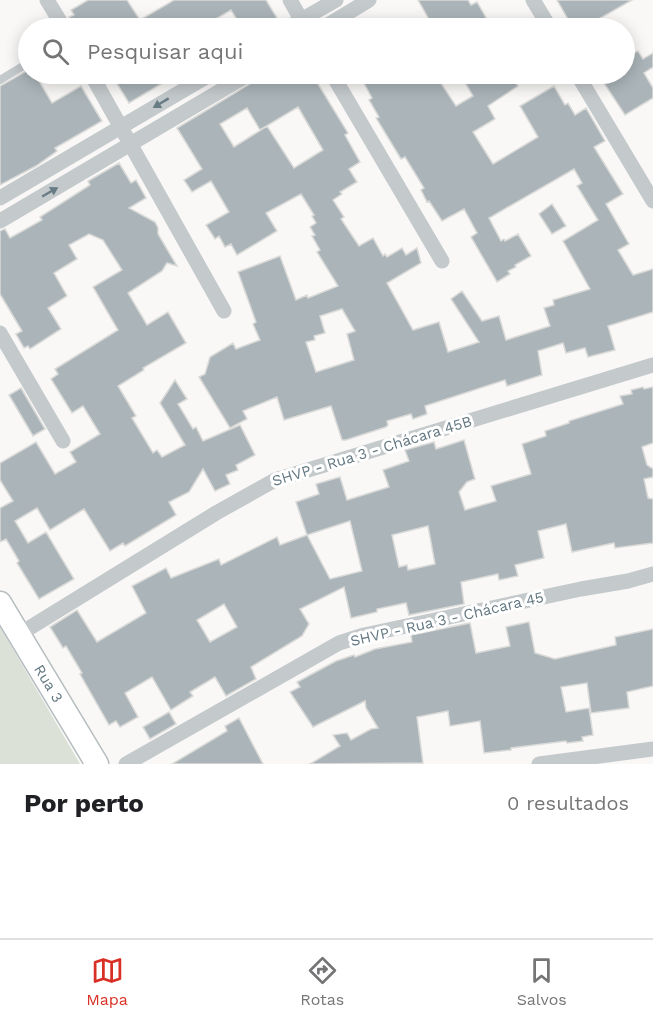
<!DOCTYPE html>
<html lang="pt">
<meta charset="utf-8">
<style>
:root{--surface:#fff;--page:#f6f6f6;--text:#202124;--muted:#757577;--line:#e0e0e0;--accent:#d93025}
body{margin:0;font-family:"Work Sans",sans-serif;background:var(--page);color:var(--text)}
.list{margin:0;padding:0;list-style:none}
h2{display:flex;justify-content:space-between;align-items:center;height:78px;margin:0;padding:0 24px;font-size:26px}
h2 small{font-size:20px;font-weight:400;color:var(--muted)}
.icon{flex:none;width:33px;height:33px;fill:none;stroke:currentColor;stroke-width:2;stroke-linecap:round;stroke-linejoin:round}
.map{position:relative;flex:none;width:653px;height:764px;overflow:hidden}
.search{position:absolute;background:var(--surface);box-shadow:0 3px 15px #0003;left:18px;right:18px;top:18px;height:66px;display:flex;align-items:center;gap:15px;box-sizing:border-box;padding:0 21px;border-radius:33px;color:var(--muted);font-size:22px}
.sheet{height:174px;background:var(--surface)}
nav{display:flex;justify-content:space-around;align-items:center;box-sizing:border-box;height:84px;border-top:2px solid var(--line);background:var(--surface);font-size:16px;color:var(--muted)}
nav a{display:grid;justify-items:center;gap:3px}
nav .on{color:var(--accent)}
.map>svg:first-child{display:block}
.green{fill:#dbe1d7}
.building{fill:#abb5b9;stroke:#dadad8;stroke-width:1.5;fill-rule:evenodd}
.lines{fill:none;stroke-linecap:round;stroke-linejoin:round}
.secondary-casing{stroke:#b6bdc0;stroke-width:25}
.lane{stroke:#c4c9cc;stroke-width:8}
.street{stroke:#c4c9cc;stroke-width:15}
.secondary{stroke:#fff;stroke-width:22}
.oneway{fill:#687c86}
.labels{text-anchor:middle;stroke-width:6;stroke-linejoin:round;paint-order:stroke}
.street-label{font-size:15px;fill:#637882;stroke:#fff}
</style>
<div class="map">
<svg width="653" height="764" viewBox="0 0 653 764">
<rect width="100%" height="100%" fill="#f9f8f6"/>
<polygon class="green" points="0,627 80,764 0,764"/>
<g class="building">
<polygon points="88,0 127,0 140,20 174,0 266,0 277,18 259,28 242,28 231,10 209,23 212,28 98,28 93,20 80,28 69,17 74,15 71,10"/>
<polygon points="418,0 468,0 471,5 477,2 492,28 434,28"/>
<polygon points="557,0 632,0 583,28 573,28"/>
<polygon points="624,38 634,53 638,51 643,59 653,53 653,67 644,73 653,88 653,98 625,115 598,74 624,74"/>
<polygon points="28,70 28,74 35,74 52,103 81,86 102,121 55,148 57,151 36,166 0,185 0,86"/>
<polygon points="111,74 178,74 129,103"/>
<path d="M266,74H312L348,133L345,135L360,162L349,169L357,182L340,192L342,194L333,200L344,217L341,219L359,246L373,238L383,256L385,254L387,257L402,248L406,255L417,248L421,263L387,283L413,330L439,322L448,352L479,342L451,299L462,291L482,321L499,316L506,340L550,326L544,308L554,305L553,300L590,289L563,241L598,220L577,186L582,183L574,169L489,218L501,241L504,239L505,241L518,234L531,256L515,265L516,267L508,271L510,274L497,282L471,237L477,233L464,209L442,221L429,201L427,202L421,190L424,188L405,157L401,159L376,118L379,117L369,100L372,98L359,74H435L456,106L473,96L460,74H510L518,86L488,106L495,119L473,132L493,164L538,137L520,106L554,86L565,105L568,103L575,115L586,108L605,141L594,147L623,194L606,204L629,244L618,250L633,275L653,269V312L608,326L615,350L588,357L585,348L566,353L563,343L538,351L542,375L507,386L505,380L425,406L427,414L413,419L411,414L387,421L388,425L386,427L346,440H342L331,406L284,420L277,397L243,411L247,419L230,428L199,377L205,374L210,357L233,343L236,349L260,340L253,324L256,322L238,272L280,256L296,300L307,295L308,298L338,286L317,252L320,250L312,236L315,235L310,227L316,223L312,216L314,215L301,194L266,213L277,231L237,255L231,244L225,247L219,236L215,239L206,225L229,212L211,181L192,192L184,180L202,169L177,128ZM298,107L323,150L294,168L267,126L234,147L220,124L247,108L260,130ZM342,309L355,331L347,334L354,360L316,372L306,342L315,340L314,336L325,333L320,316Z"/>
<polygon points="119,163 131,183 136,180 146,198 129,208 155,222 158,228 158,234 177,266 167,263 162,271 128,293 147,325 168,312 186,343 143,368 144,370 118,386 136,416 132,418 153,453 157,450 162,457 185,445 160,403 175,380 187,399 178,404 193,429 196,427 203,441 240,425 255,455 236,465 238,470 226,475 230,484 215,491 203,469 189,492 169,502 176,515 125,546 123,543 110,551 84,509 50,530 37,508 15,521 28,543 46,532 74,579 39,599 17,563 19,561 6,539 0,542 0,508 13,501 0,480 0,463 36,442 55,474 76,462 70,452 100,434 83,406 72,413 51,379 58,374 55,369 118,330 93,287 122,270 103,240 89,234 69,245 77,259 54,273 67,296 48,308 61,329 30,349 28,346 24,348 16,334 22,331 0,294 0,231 5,229 10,238 42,220 40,217 90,185 88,181"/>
<polygon points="552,204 566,226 552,234 539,214"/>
<path d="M643,387L644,389L653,387V443L642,447L647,465L653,469V477L644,479L648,498L653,499V543L615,548L614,543L572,552L566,524L538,531L544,558L515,565L518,576L499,580L498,574L461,582L464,604L409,615L406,603L377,609V612L351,618L344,587L300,609L309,624L302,636L251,667L256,679L226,696L215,677L190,692L193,696L171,710L152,677L125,693L138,717L120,727L116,721L109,725L80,674L82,673L66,646L63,648L50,627L77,610L97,642L146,613L132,586L166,568L171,578L219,559L221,565L277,537L280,545L307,535L330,579L362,571L350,521L307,535L296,502L319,494L316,484L340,477L347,500L389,487L383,470L409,461L405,450L434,442L436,449L464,440L475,479L467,482L459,492L465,510L496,501L491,486L531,474L522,444L546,436L545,431L569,423V421L623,404L620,396L632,394L631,390ZM428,526L435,564L408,570L407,565L399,567L392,535ZM224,604L237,627L210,642L197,620Z"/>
<polygon points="21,388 45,429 33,436 9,395"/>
<polygon points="529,622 535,653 555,659 616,645 615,637 653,629 653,686 627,692 629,708 591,713 587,683 561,687 566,712 589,708 593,735 582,737 583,741 567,743 566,741 511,748 511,750 484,753 480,721 450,726 448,711 417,717 423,763 310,764 340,746 333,735 347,733 351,740 371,729 378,728 366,708 365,701 313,727 290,692 300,687 297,682 336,661 354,655 355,657 375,649 412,642 411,635 470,623 476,653 510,646 506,627"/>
<polygon points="169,712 176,724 150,739 143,727"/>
<polygon points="239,718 263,764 172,764 227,731 225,726"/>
</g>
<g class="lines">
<defs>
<g id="secondary">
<path id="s1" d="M0,603L97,764"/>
</g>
</defs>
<use href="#secondary" class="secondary-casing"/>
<polyline class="lane" points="0,80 28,63"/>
<g class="street">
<polyline points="47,0 64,28"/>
<polyline points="290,0 306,28"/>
<polyline points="533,0 550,28"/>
<polyline points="287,28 336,0"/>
<polyline points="323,28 369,0"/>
<polyline points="91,74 224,311"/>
<polyline points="332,74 442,261"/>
<polyline points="577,74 653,201"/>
<polyline points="0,198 211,74"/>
<polyline points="0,221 249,74"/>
<polyline points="0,333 63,441"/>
<polyline points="18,635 216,513 275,480 653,365"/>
<polyline points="126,764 339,643 364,635 581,589 628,581 653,574"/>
<polyline points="539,764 653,749"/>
</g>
<use href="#secondary" class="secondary"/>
</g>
<defs><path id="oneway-solid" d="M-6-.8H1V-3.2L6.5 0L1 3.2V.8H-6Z" transform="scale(1.5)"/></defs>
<g class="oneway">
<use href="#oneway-solid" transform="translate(161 103) rotate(149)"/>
<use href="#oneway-solid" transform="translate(50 192) rotate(-30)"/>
</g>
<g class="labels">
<g class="street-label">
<text transform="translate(372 451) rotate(-17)" y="5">SHVP - Rua 3 - Chácara 45B</text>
<text transform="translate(447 619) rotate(-13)" y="5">SHVP - Rua 3 - Chácara 45</text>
<text dy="5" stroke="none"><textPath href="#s1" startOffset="94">Rua 3</textPath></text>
</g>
</g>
</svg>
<div class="search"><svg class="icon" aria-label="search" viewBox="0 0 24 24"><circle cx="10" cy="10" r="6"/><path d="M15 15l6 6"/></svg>Pesquisar aqui</div>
</div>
<section class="sheet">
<h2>Por perto<small>0 resultados</small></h2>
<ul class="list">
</ul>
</section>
<nav>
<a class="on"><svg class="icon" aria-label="map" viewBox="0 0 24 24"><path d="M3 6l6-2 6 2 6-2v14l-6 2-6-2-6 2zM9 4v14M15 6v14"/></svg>Mapa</a>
<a><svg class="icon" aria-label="directions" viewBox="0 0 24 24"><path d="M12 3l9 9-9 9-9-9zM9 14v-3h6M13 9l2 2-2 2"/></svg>Rotas</a>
<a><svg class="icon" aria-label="saved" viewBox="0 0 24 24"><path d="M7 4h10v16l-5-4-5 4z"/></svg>Salvos</a>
</nav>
